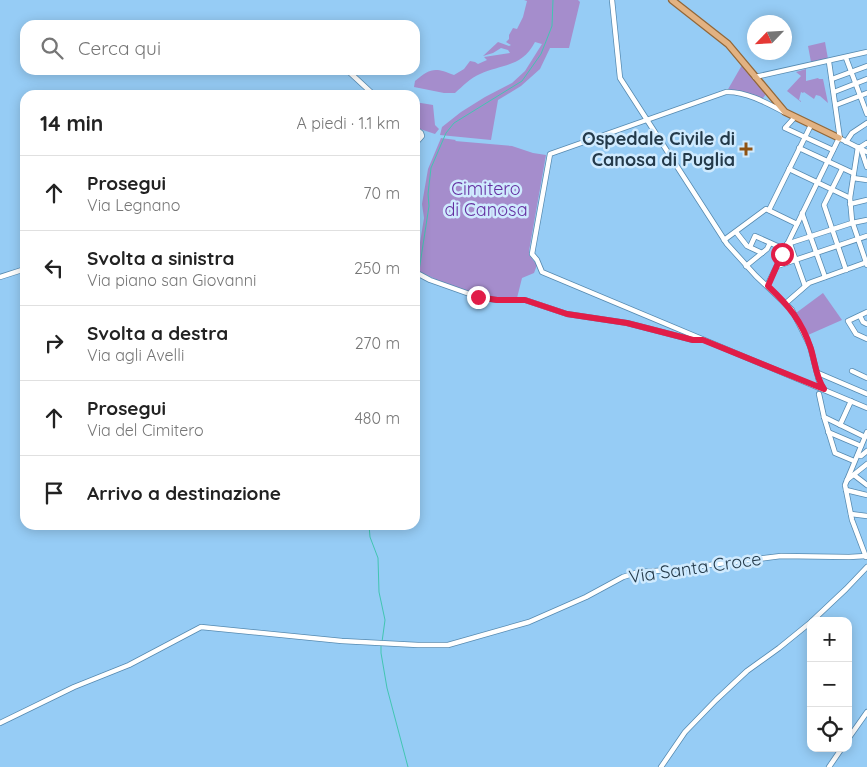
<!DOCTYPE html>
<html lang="it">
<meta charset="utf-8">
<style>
:root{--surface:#fff;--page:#f2f2f2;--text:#222;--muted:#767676;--line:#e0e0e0}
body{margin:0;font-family:Quicksand,sans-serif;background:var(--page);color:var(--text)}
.controls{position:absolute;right:15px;bottom:15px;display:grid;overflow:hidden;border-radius:10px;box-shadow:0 2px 12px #0003}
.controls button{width:45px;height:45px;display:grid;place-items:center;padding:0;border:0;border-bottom:1px solid var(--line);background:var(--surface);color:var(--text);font:25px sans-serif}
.compass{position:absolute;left:747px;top:15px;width:45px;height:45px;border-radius:50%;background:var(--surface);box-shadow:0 2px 12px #0003;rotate:245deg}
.stop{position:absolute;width:15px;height:15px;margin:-11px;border:4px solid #e11d48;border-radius:50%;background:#fff}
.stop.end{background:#e11d48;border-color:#fff;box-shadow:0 1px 5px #0008}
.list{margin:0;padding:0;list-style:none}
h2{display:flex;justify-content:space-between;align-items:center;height:65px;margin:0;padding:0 20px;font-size:21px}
h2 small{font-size:16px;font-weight:400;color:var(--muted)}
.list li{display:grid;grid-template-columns:32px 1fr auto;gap:15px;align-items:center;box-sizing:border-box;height:75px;padding:0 20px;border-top:1px solid var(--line)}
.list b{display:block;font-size:19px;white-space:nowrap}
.list p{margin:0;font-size:16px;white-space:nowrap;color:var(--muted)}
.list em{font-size:16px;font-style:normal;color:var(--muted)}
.icon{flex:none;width:28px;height:28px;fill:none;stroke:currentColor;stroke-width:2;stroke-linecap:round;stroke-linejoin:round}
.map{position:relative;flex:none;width:867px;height:767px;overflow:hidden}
.search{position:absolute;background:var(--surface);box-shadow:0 2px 12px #0003;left:20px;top:20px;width:400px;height:55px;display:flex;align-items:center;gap:12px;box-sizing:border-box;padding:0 18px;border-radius:15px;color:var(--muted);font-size:19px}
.panel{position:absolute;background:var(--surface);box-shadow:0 2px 12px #0003;left:20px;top:90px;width:400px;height:440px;border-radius:15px}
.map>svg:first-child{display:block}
.green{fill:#a58dcc}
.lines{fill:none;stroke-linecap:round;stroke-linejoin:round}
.stream{stroke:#42c5b2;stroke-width:1}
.minor-casing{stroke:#568ab0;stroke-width:6}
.major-casing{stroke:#926738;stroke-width:8}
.minor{stroke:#fff;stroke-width:4.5}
.major{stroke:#e2b282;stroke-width:5.5}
.route{stroke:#e11d48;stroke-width:6}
.poi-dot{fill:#8e5212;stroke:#cfeafe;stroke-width:2}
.labels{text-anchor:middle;stroke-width:5;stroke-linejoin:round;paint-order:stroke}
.poi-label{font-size:18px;font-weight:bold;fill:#243a4a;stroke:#cfeafe;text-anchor:end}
.park-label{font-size:18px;fill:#652fa1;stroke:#cfeafe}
.street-label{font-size:18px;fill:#243a4a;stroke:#cfeafe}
</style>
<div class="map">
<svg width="867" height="767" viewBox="0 0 867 767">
<rect width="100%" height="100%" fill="#96ccf5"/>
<g class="green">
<path d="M524,0H578L580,2L569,48H550L540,69L521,86L498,100L491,140L440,135L442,127L461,112L485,97L512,83L525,71L542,44L535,42C522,67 503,64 480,74C470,78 463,86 455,93H444L414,87L415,81C430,68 435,67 454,75L464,69L470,61L475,62L478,64L487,60L484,57L510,53L508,50L501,48L493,53L483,56L498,42L509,46L511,45L506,42L509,39V35L513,28L517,29L523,17L527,1Z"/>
<polygon points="825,42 828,59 811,62 808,46"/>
<polygon points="742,65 766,94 761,101 727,91"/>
<polygon points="806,69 806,81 818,78 819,79 823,79 828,103 820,96 816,95 814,99 804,92 803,93 801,92 799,100 801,101 801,102 787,91 801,76 796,72"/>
<polygon points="415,102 433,105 435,125 439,129 435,134 420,129 415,126"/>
<path d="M441,138L456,140L455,141L512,146L533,153L546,155L529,251V255L537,265L534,273L522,278L517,298C493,298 471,294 448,285C437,281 426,273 415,271V262L417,261L424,218L422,204L428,169Z"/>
<polygon points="823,293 842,320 808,335 796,313"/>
</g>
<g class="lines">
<g class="stream">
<polyline points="419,271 429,206 428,194 431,168 446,133 454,123 522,81 541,54 552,26 553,0"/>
<polyline points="369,525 370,537 378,558 379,592 385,620 382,642"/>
<polyline points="381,646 381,653 387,688 408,767"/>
</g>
<defs>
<g id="minor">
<polyline points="612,0 620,78 727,244 756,276 792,310 810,346 819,381 824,389"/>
<polyline points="846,58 867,114"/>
<polyline points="829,62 840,139"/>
<polyline points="347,70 374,95"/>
<polyline points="755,77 867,52"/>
<polyline points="832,79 867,66"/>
<polyline points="834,92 867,79"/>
<polyline points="836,105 867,93"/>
<path d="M784,112C767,103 745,91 726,92L550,154L532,254L537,260L542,272L867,408"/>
<polyline points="795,117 785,128 833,150"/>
<polyline points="415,128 421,133 422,136 415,144"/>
<polyline points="846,142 852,133 867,123"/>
<polyline points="858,147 850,198 852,221 867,265"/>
<polyline points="799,148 853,173"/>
<polyline points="859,148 867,143"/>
<polyline points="861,149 867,167"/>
<polyline points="789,169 850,198"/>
<polyline points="842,169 824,205 846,270"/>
<polyline points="853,178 867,180"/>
<polyline points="850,204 867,200"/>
<polyline points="769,210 811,125"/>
<polyline points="802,213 825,277"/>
<polyline points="736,232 747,246 762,253"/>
<polyline points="724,240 766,209 797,224"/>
<polyline points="787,244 852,223 867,220"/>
<polyline points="790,244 805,286"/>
<polyline points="750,247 755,236 784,249"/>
<polyline points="746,266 767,249 770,243"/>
<polyline points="777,266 867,236"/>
<polyline points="415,272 430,280 478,297 497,300 525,300 567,314 627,323 693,340 702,340"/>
<polyline points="0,277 25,269"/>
<polyline points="767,286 839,138 867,152"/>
<polyline points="786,303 809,283 867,262"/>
<polyline points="867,312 848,321 856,334 867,339"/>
<polyline points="860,316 863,322 867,324"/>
<polyline points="852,371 867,378"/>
<polyline points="818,373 867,394"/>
<polyline points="819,394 824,417 835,453 854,461"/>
<polyline points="824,417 865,437"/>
<polyline points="840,425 851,401"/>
<polyline points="828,432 861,446"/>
<polyline points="858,455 861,456 867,451"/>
<polyline points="854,475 867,485"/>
<polyline points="847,480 867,464"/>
<polyline points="846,490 867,495"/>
<polyline points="851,514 867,516"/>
<polyline points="866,557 852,520 845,485 867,432"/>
<polyline points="812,621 846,589 867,567"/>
<polyline points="0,723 74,687 129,665 201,627 342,641 418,645 448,645 529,622 586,597 623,577 639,572 669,570 781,556 849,557 866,556"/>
<polyline points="848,739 867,712"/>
<polyline points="661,767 685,732 716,700 747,671 779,648 811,622"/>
<polyline points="829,767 842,748"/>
</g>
<polyline id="major" points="672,0 728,44 785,112 839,138"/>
</defs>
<use href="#minor" class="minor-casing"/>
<use href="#major" class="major-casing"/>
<use href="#minor" class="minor"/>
<use href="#major" class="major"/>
</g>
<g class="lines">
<path class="route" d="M478,297L497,300H525L567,314L627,323L693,340H703L824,389C816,378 815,362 811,349C802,321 788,305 768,286L782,254"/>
</g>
<path class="poi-dot" d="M743.5 141.5h5v5h5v5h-5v5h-5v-5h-5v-5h5z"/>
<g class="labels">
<g class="poi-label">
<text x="735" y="145">Ospedale Civile di<tspan x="735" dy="21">Canosa di Puglia</tspan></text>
</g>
<g class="park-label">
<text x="486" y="195">Cimitero<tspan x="486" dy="21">di Canosa</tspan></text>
</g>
<g class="street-label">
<text transform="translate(695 568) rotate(-8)" y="6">Via Santa Croce</text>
</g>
</g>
</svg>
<div class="controls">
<button>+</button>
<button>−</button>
<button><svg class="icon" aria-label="locate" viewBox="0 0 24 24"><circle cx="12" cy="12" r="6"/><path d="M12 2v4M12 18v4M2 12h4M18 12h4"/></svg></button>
</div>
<svg class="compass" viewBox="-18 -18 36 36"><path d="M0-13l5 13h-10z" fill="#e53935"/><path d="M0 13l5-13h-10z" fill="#767676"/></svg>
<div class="stop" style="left:782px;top:254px"></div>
<div class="stop end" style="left:478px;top:297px"></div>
<div class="search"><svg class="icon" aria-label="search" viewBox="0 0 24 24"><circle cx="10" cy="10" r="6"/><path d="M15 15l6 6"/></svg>Cerca qui</div>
<section class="panel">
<h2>14 min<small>A piedi · 1.1 km</small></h2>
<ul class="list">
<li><svg class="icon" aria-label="ahead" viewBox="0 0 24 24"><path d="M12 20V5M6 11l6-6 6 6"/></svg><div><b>Prosegui</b><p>Via Legnano</p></div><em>70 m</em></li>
<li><svg class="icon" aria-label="left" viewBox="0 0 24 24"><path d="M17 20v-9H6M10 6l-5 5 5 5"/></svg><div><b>Svolta a sinistra</b><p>Via piano san Giovanni</p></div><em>250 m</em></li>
<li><svg class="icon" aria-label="right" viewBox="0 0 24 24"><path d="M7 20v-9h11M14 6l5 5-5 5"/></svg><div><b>Svolta a destra</b><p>Via agli Avelli</p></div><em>270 m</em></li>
<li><svg class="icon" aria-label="ahead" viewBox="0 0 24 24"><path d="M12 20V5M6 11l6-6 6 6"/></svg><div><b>Prosegui</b><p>Via del Cimitero</p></div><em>480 m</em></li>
<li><svg class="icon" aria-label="arrive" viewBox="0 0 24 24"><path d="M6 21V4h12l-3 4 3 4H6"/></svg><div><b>Arrivo a destinazione</b></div></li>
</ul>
</section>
</div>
